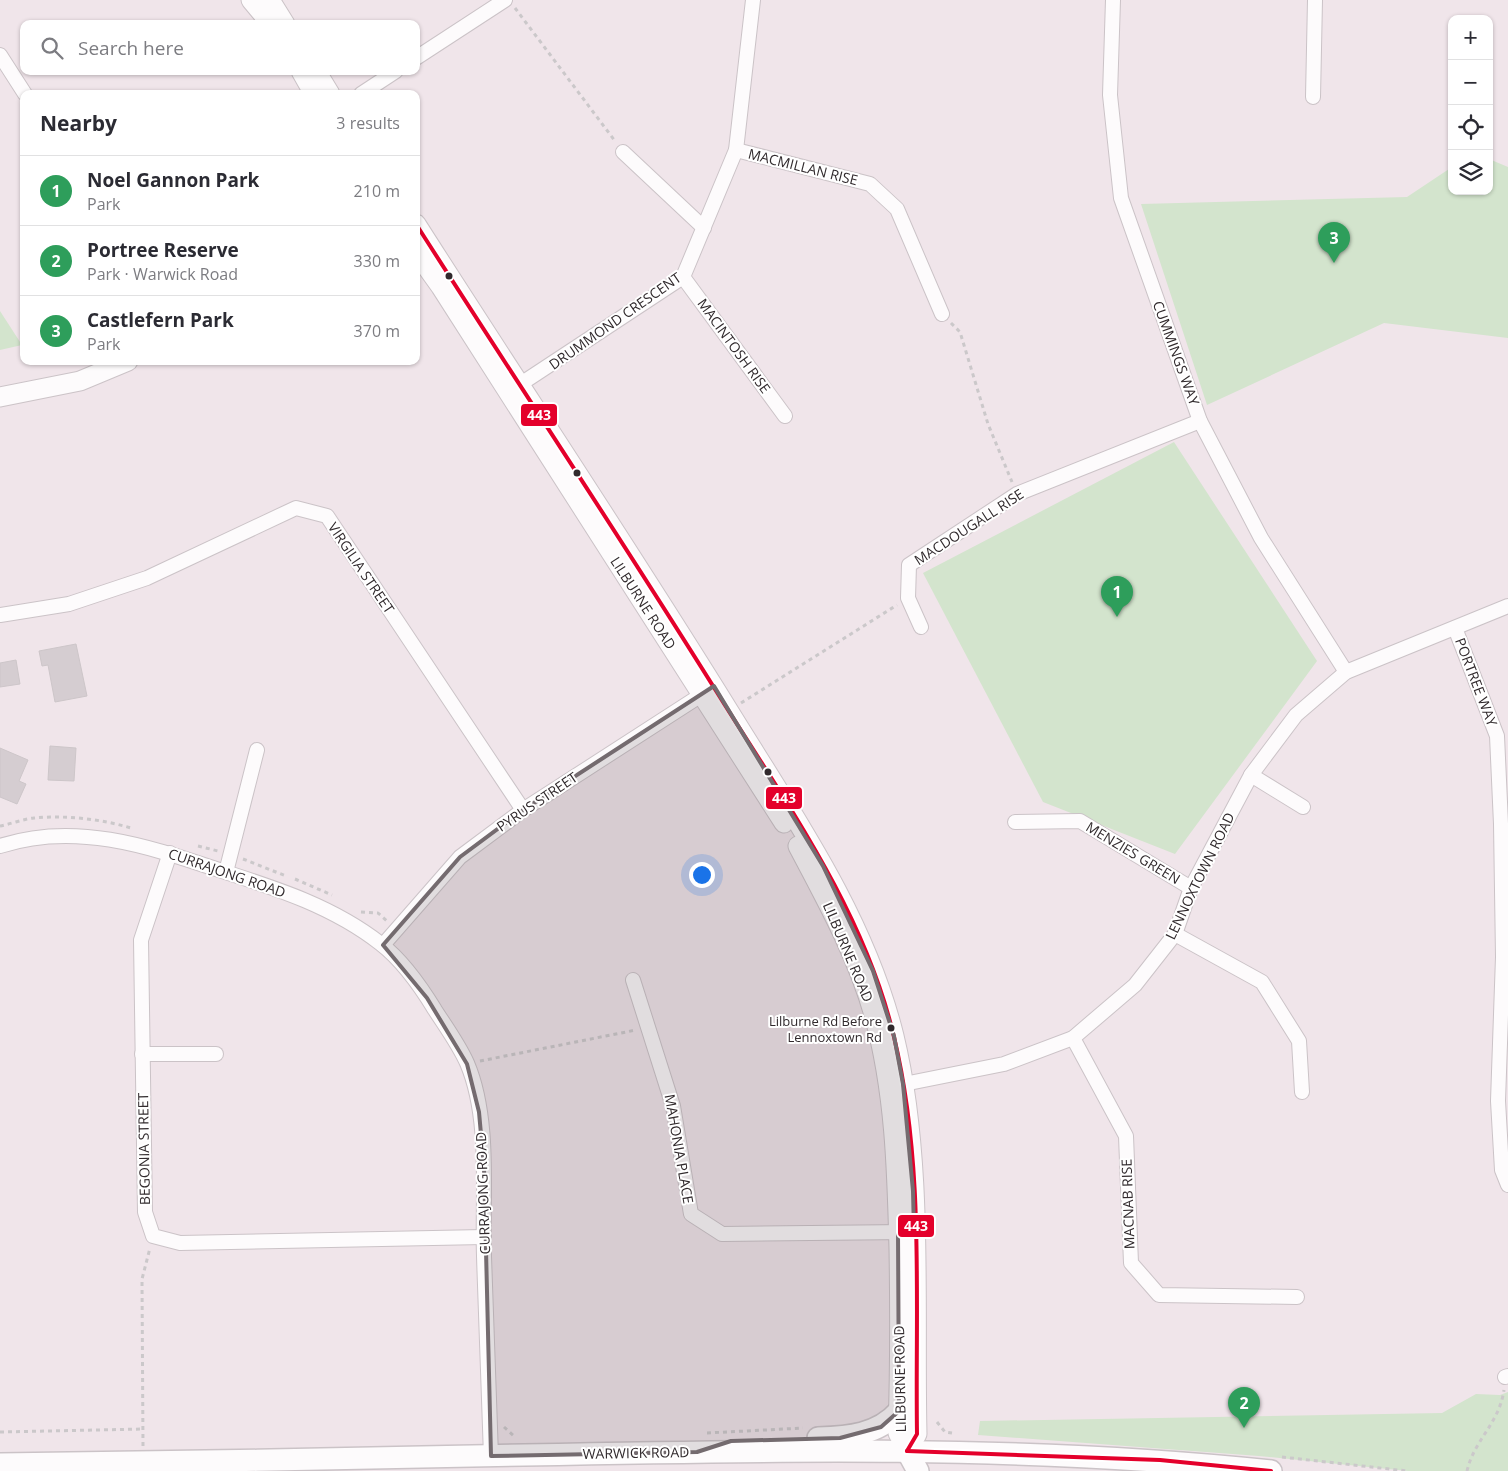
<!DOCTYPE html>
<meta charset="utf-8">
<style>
:root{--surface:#fff;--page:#f2f2f3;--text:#2b2b33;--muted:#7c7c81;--line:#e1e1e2;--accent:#746b6f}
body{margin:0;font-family:"Open Sans",sans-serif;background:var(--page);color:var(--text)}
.controls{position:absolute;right:15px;top:15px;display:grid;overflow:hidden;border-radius:10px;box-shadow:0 1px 4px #0004}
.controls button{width:45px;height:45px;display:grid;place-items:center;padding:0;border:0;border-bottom:1px solid var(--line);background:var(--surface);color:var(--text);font:25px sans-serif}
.you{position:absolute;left:701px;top:874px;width:18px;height:18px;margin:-12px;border:4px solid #fff;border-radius:50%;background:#1a73e8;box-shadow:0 0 0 8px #1a73e833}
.badge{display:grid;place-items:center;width:32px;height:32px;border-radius:50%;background:var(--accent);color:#fff;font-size:16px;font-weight:700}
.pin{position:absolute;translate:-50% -41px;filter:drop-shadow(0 1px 2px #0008)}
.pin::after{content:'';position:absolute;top:26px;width:18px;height:15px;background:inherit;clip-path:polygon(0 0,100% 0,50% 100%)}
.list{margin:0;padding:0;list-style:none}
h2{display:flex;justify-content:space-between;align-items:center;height:65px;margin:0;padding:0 20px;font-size:21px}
h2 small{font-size:16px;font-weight:400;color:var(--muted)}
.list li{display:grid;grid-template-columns:32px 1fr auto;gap:15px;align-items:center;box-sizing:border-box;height:70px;padding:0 20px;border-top:1px solid var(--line)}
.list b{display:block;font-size:19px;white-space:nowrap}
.list p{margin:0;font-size:16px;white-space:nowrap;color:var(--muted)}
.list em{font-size:16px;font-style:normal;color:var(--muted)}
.icon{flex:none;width:28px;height:28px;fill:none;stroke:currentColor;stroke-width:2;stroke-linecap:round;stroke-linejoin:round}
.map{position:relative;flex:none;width:1508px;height:1471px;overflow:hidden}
.search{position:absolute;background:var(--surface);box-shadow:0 1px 4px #0004;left:20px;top:20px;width:400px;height:55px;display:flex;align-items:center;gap:12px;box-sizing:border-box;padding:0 18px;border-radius:10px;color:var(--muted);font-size:19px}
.panel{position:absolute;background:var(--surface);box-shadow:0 1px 4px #0004;left:20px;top:90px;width:400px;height:275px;border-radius:10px}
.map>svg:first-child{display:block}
.green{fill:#d3e4cd}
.building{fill:#d5cdd1;stroke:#cdc6c9}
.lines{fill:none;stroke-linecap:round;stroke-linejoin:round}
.street-casing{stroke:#cbc3c7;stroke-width:16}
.secondary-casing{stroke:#cbc3c7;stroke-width:21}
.primary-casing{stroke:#cbc3c7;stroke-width:24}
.path{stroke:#cbc8ca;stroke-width:3;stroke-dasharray:4 4;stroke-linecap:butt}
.street{stroke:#fdfbfc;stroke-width:14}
.secondary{stroke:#fdfbfc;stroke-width:19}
.primary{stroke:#fdfbfc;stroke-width:21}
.bus-1-casing{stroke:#fff;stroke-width:8}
.bus-1{stroke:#e4002b;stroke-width:4}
.marked{fill:#746b6f;fill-opacity:0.2;stroke:#746b6f;stroke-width:4;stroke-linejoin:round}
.bus-dot{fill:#312a2d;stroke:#fff;stroke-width:2}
.labels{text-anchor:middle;stroke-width:4;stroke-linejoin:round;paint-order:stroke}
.bus-label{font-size:13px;fill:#312a2d;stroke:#fff;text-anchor:end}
.street-label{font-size:14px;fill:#312a2d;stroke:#fff}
.line-badge{stroke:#fff;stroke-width:2}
.badge-label{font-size:14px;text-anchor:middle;font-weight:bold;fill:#fff}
</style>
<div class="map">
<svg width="1508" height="1471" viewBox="0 0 1508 1471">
<rect width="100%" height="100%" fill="#f0e5ea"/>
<g class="green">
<polygon points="1489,159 1508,167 1508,338 1384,323 1207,405 1141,204 1407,197 1452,167 1452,191 1489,191"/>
<polygon points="0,311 22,345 0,350"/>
<polygon points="1174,442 1317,661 1175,854 1043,802 923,573"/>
<polygon points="1508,1392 1508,1471 1408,1471 1259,1456 978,1435 980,1421 1442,1413 1476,1394 1500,1395"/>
</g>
<g class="building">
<polygon points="76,644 87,696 55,702 48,665 42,666 39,651"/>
<polygon points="16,660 20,684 0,687 0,663"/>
<polygon points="50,746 76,748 74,781 48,780"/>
<polygon points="0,748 28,760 19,781 26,784 17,804 0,797"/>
</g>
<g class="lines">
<defs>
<g id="street">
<polyline points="1113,0 1110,95 1121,198 1200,421 1261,538 1346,672"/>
<polyline points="0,55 25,94"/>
<polyline points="416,58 505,0"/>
<polyline points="361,94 396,71"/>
<polyline points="1313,97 1315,0"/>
<polyline points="736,150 870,184 897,209 942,314"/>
<polyline points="623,152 704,228"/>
<polyline points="683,277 785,416"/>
<polyline points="513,389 683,277 736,150 753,0"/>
<polyline points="0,615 69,604 147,578 296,508 327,516 523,810"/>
<polyline points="921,627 908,598 909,565 1017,494 1200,421"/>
<polyline points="1455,628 1497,736 1501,824 1503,957 1498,1101 1502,1170 1508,1185"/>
<polyline points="1251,775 1303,807"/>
<polyline points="1015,822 1080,821 1191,888"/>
<path d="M0,846C76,821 150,847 222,871C278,889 334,907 381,944C403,961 421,987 435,1010C446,1027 459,1045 467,1063C491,1119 482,1197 484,1256C486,1323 489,1390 491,1456"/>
<polyline points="170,853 141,940 145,1212 153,1236 180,1243 484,1237"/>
<polyline points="226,872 257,750"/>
<polyline points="1175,934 1262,982 1299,1041 1302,1092"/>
<polyline points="383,945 460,857 523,810 709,690"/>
<polyline points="633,980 673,1106 691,1214 722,1234 908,1232"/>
<polyline points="1073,1038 1126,1136 1131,1263 1159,1295 1297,1297"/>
<polyline points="142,1054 216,1054"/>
<polyline points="894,1086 1004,1064 1073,1038 1135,985 1175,934 1191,888 1251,775 1296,715 1346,672 1508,606"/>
<polyline points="1505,1377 1508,1376"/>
</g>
<g id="secondary">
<polyline points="251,0 271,24"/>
<polyline points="270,0 285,24"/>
<polyline points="301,71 314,94"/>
<polyline points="316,71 330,94"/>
<path d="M416,224C520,387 628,548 730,713C793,815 865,918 894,1036C924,1160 914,1306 917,1434L907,1451"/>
<polyline points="416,252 441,287 784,823"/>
<polyline points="0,397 80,381 128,361"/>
<path d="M798,846C827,901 857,955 874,1015C895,1092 897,1169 899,1248C900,1309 900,1371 898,1433L907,1451"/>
</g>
<g id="primary">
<path d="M818,1438C848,1437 878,1435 899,1411"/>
<polyline points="907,1451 918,1471"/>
<path d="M0,1464C175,1462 349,1459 524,1455C773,1450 1023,1445 1271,1471"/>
</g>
</defs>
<use href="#street" class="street-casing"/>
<use href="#secondary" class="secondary-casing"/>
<use href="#primary" class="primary-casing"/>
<g class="path">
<polyline points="515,8 615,141"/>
<polyline points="951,323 960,332 988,424 1012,482"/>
<polyline points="741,703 897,605"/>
<path d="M0,826C11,824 23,819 34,818C66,815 101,819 131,828"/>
<polyline points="198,846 218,851"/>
<polyline points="243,859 286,876"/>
<polyline points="295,879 332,895"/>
<polyline points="361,912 378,913 387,921"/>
<polyline points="480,1061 636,1030"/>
<polyline points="937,1422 945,1432 952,1433"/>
<polyline points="504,1427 514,1436"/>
<polyline points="0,1432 143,1429"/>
<polyline points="707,1433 803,1428"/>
<polyline points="143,1446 142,1279 150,1248"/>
<polyline points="1282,1457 1407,1471"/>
<path d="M1467,1471C1474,1440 1499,1424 1504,1390"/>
</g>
<use href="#street" class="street"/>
<use href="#secondary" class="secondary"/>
<use href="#primary" class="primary"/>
<defs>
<g id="bus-1">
<path d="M416,224C518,384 623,541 723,702C789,807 865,914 894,1037C925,1166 915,1302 917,1434L907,1451"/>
<polyline points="907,1451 1160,1460 1271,1471"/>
</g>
</defs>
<use href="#bus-1" class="bus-1-casing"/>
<use href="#bus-1" class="bus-1"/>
</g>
<path class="marked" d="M714,686L823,866L873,971L894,1036L903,1084L913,1191L914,1232H898L899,1411L881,1427L840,1438L731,1441L697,1452L491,1456L484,1168L479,1112L467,1064L427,998L383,945L460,857L523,810Z"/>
<g class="bus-dot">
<circle cx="449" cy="276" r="4.5"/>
<circle cx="577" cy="473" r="4.5"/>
<circle cx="768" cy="772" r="4.5"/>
<circle cx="891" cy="1028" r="4.5"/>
</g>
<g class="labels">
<g class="bus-label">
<text x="882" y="1026">Lilburne Rd Before<tspan x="882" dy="16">Lennoxtown Rd</tspan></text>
</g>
<g class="street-label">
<text transform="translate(803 167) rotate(14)" y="5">MACMILLAN RISE</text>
<text transform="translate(615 321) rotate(-35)" y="5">DRUMMOND CRESCENT</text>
<text transform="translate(734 346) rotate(54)" y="5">MACINTOSH RISE</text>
<text transform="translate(1176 353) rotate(70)" y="5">CUMMINGS WAY</text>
<text transform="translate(969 527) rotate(-33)" y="5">MACDOUGALL RISE</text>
<text transform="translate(361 568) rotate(56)" y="5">VIRGILIA STREET</text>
<text transform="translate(643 603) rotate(57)" y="5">LILBURNE ROAD</text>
<text transform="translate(1476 682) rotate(69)" y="5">PORTREE WAY</text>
<text transform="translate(537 802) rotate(-34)" y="5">PYRUS STREET</text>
<text transform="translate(1133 853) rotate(31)" y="5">MENZIES GREEN</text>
<text transform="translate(227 873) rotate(19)" y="5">CURRAJONG ROAD</text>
<text transform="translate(1200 876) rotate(-64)" y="5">LENNOXTOWN ROAD</text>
<text transform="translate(848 952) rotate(67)" y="5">LILBURNE ROAD</text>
<text transform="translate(144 1149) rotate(-91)" y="5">BEGONIA STREET</text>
<text transform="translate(679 1149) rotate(80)" y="5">MAHONIA PLACE</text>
<text transform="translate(483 1193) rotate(-92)" y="5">CURRAJONG ROAD</text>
<text transform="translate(1128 1204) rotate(-92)" y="5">MACNAB RISE</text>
<text transform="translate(900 1379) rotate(-91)" y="5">LILBURNE ROAD</text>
<text transform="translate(636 1453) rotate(-1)" y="5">WARWICK ROAD</text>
</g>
</g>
<g class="line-badge">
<rect x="520" y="403" width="38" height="24" rx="5" fill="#e4002b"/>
<rect x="765" y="786" width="38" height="24" rx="5" fill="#e4002b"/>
<rect x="897" y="1214" width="38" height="24" rx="5" fill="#e4002b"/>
</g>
<g class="badge-label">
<text x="539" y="420">443</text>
<text x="784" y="803">443</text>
<text x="916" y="1231">443</text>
</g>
</svg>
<div class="controls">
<button>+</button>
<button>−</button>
<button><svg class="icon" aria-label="locate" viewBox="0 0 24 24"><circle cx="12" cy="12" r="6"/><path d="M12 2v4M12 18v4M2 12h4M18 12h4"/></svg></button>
<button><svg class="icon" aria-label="layers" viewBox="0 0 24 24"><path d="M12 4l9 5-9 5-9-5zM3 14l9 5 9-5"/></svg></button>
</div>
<div class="you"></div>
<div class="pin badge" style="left:1117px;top:617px;background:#2e9e5b">1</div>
<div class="pin badge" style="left:1244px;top:1428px;background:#2e9e5b">2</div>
<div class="pin badge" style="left:1334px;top:263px;background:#2e9e5b">3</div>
<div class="search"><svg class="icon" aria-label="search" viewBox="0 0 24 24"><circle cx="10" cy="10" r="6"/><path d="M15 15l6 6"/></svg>Search here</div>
<section class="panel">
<h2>Nearby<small>3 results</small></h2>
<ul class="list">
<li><span class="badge" style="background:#2e9e5b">1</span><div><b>Noel Gannon Park</b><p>Park</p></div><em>210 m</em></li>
<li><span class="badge" style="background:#2e9e5b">2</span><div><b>Portree Reserve</b><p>Park · Warwick Road</p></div><em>330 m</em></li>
<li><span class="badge" style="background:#2e9e5b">3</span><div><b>Castlefern Park</b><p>Park</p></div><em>370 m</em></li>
</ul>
</section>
</div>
